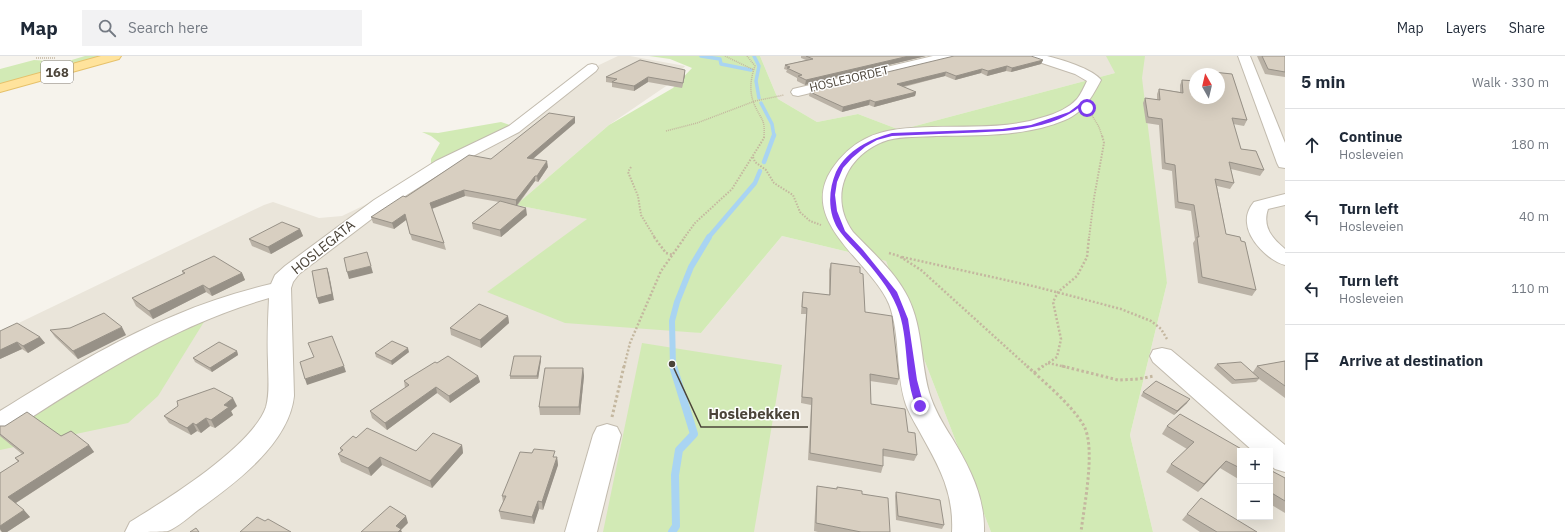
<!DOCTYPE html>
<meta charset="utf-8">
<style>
:root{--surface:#fff;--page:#f2f2f3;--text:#1f2937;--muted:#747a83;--line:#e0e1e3}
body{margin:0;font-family:"IBM Plex Sans",sans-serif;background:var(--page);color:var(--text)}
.controls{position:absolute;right:12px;bottom:12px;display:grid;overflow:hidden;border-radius:0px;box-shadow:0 4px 16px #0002}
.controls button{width:36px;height:36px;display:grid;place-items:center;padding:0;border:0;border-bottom:1px solid var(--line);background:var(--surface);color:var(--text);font:20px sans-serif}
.compass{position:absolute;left:1189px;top:12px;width:36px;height:36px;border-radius:50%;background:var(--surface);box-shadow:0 4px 16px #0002;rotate:352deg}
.stop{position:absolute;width:12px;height:12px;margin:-9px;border:3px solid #7c3aed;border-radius:50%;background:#fff}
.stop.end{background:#7c3aed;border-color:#fff;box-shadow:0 1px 4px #0008}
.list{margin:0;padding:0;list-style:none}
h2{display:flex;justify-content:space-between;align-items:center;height:52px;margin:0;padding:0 16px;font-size:17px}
h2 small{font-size:13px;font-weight:400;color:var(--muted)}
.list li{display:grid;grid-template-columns:26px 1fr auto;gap:12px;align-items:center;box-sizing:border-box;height:72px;padding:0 16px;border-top:1px solid var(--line)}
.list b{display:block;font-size:15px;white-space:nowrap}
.list p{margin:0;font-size:13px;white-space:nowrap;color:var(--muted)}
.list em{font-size:13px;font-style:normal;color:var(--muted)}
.icon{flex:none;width:22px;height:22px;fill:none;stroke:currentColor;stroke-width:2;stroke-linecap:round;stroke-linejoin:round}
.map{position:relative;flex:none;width:1285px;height:476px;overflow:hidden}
header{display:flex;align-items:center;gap:24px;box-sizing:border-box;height:56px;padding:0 20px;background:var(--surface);border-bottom:1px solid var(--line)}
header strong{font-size:19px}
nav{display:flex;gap:22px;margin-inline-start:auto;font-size:14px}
.search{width:280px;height:36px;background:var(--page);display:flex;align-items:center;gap:10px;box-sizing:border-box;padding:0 14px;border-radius:0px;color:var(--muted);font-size:15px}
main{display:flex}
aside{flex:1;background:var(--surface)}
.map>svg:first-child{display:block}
.residential{fill:#eae5da;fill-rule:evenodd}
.green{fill:#d2eab5}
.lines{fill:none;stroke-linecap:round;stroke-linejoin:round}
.stream-far3{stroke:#a9d4f2;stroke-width:3.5}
.stream-far2{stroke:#a9d4f2;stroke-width:4.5}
.stream-far1{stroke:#a9d4f2;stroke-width:6}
.stream{stroke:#a9d4f2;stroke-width:8}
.minor-casing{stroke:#c2bbae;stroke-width:2}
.major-casing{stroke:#e6c16a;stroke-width:2}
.path-far3{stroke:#c4b79f;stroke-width:1.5;stroke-dasharray:1 1;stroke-linecap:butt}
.path-far2{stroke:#c4b79f;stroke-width:2;stroke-dasharray:1.5 1.5;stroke-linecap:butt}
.path-far1{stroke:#c4b79f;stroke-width:2.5;stroke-dasharray:2 2;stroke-linecap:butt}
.path{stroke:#c4b79f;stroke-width:3;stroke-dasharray:2.5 2.5;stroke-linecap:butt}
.minor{fill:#fff;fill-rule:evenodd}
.major{fill:#ffe39c;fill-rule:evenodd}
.wall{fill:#bab2a6}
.shaded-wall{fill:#979187}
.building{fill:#d8cfc1;stroke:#979187}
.route{fill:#7c3aed}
.labels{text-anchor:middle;stroke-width:3;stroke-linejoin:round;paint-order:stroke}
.far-street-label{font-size:12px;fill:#4b4439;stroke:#fff}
.shield{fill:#fff;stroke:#817c74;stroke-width:1}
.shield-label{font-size:13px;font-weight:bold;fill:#4b4439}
.street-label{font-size:14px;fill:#4b4439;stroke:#fff}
.leader{fill:none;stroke:#4b4439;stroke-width:1.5}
.callout-dot{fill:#4b4439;stroke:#fff;stroke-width:1.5}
.callout-label{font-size:15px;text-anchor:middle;font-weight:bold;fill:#4b4439;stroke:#fff;stroke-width:3;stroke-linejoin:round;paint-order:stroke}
</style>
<header>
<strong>Map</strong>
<div class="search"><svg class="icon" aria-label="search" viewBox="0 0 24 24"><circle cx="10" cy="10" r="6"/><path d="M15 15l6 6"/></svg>Search here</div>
<nav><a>Map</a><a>Layers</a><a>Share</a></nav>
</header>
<main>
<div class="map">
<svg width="1285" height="476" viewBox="0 0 1285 476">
<rect width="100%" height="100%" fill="#f6f3ec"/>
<g class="residential">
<polygon points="618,0 630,0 685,10 672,26 609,69 516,149 588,163 488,236 701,277 782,180 886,205 991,476 0,476 0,276 264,149 273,146 319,162 342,160 523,73 599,9"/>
<path d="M760,0H1285V476H1153L1130,379L1167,227L1115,17L900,74L858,58L817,66L778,43ZM1195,18H1219V42H1195ZM1240,395H1270V461H1240Z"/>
</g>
<g class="green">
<polygon points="85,0 107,0 0,29 0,13 34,4 65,6"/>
<polygon points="649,0 760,0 778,43 817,66 858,58 900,74 1115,17 1106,0 1145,0 1142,22 1167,227 1130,379 1153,476 991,476 886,205 782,180 701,277 565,267 487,236 587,163 516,149 609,69 673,32 692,12 670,3"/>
<polygon points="501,66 510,69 496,78 476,85 451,102 439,108 431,107 431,103 440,87 431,80 422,76 438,77"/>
<polygon points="207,261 158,340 128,367 0,394 0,377 84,320"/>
<polygon points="642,287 782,309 754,476 603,476"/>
</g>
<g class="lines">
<g class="stream-far3">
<polyline points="701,0 720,3 721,8 751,14"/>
<polyline points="754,0 759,10 756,25 759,42"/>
<polyline points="761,47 772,68 774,80"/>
</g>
<g class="stream-far2">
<polyline points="764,106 774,79"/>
<polyline points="708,182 755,127 760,115"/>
</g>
<polyline class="stream-far1" points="673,311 672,265 677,246 691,211 709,181"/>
<polyline class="stream" points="672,476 676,470 675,419 679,394 694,378 673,310"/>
<defs>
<g id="minor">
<polygon points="933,0 954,0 952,3 798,40 793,39 791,36 793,33"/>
<path d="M1028,0C1034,0 1041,0 1047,0C1060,3 1093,13 1101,24C1092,41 1084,56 1065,64C1025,81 979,79 936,80C921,81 903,80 888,84C847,97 827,140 853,176C871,195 892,213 905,236C923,267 920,303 929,336C934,353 943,368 952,382C970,412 985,441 984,476H952C954,438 940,412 922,380C917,370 910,360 906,349C895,316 901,280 889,248C871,205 797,166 832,113C841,100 851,90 865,83C885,72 909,72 932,71C969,70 1008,73 1044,61C1055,58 1069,52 1077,43C1081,38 1084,31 1087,25L1075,18L1030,3Z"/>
<polygon points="1238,0 1250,0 1285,87 1285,112 1279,111 1277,107"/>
<path d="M592,8L596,9L598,12L596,15L519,76L448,113L386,152L299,218L293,226L291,232L294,340C289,388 234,428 198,454C189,461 178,471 168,475C161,476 134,476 125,476L130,466C166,444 252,391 266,351C270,337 268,320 268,306C267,284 268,263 269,242C174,269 92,322 10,375L0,378V355C57,320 114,284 176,259C206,246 238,236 271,228L275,219L285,210L374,144L436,105L509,70L588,9Z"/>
<path d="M1285,138V149L1268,153C1262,171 1272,182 1285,193V209C1269,205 1248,184 1247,167C1246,159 1249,152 1254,146Z"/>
<polygon points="1162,292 1171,294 1285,389 1285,416 1275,413 1270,409 1270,395 1253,395 1153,306 1150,300 1153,294"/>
<polygon points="607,368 617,371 621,379 597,476 565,476 593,379 597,371"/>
</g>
<polygon id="major" points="101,0 121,0 119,3 0,36 0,28"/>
</defs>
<use href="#minor" class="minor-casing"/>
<use href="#major" class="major-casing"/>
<g class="path-far3">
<polyline points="725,0 754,14"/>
<path d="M747,0L755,10C750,24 749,37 755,50C762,65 765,63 764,80"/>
<polyline points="36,2 55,2"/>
<polyline points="1090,56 1099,71 1102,80"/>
<polyline points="666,75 697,67 755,45 784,39"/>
</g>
<g class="path-far2">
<polyline points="753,101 755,106 766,114 774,127 793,139 800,156 810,165 821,169"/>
<polyline points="631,111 628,116 638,140 641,159 655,182"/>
<polyline points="684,182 695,167 732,133 764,82 764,79"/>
<polyline points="1089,182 1094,142 1104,87 1102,79"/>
</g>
<g class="path-far1">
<polyline points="654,181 666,197 673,199"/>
<polyline points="889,197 899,200 921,214 1028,311"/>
<polyline points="902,201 1037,231 1121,253 1151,265 1161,273 1167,283"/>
<polyline points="1048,307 1066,311"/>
<polyline points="624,311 630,287 661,215 685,181"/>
<polyline points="1042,311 1057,301 1061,283 1053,246 1058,236 1077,220 1087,201 1089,181"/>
</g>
<g class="path">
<path d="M1027,310C1045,327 1072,349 1084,370C1096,393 1084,450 1081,476"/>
<polyline points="1062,310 1118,324 1138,323 1154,320"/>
<polyline points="1034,317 1043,310"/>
<polyline points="612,361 624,310"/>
</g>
<use href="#minor" class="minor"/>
<use href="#major" class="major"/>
</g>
<g class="wall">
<polygon points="801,0 926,0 805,29 797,25 797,22 786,16 787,14 784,13 785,9 806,4 801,2"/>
<polygon points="1257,0 1285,0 1285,21 1265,18"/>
<polygon points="1043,4 1041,8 1011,16 1006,15 987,20 981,17 955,24 945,20 904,31 916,36 915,40 874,51 869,49 842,56 809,40 810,36 820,33 821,32"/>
<polygon points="685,14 685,19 682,32 648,26 634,35 612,31 612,27 606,26 606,21"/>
<polygon points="1213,16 1232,18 1247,64 1244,70 1233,68 1241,93 1256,95 1264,114 1260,120 1231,113 1234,127 1230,133 1217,130 1226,178 1240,181 1241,185 1245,186 1256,234 1252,240 1198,227 1193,187 1195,184 1191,155 1175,152 1172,115 1162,113 1159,69 1146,67 1143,47 1145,42 1157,44 1157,38 1159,33 1180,36 1180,29 1182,24 1195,25 1195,42 1219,42 1219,18 1212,18"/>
<polygon points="575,67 533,103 548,111 538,126 535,125 517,150 527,159 501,181 473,173 472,167 499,146 465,140 432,153 444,187 446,194 412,184 406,164 394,173 373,167 371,161 406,141 491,103"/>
<polygon points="300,173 303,180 271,198 252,190 249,183"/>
<polygon points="831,207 860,217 865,256 899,323 897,329 870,325 871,348 908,376 917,399 914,405 883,400 883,410 881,417 808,404 811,349 801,347 806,258 801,258 802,242 803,236 829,239 829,214"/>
<polygon points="182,215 242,217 245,224 212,240 206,236 153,263 136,250 132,242 183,218"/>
<polygon points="508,260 509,267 481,292 451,279 450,272"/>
<polygon points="50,274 126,279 78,303 55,281"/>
<polygon points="0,275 40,281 45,287 28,297 22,293 0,303"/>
<polygon points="237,295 238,299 212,316 195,306 193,302"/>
<polygon points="409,296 392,309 376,301 375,297"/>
<polygon points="541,300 541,304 538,323 510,323 510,320"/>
<polygon points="1285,305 1285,342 1259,323 1256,326 1232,328 1214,312 1217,308 1253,316 1257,310"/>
<polygon points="437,307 478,320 480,326 450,347 437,337 387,374 372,362 370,355 405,332 404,325"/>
<polygon points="583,312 584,320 580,359 540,359 539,351"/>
<polygon points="1143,336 1187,347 1174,359 1141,340"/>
<polygon points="237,350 231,355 233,359 215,372 210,370 201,377 197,375 191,379 169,367 164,360"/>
<polygon points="0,370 61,380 89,389 94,396 16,447 30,461 7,476 2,476 0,474 0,417 18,406 15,402 22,398 0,380"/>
<polygon points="1167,370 1240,395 1240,424 1220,412 1198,436 1166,416 1171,408 1187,393 1162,378"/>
<polygon points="356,382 416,395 462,389 463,397 432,432 382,409 371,420 341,406 338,398 341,396 340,392"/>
<polygon points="556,401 557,401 558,409 543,454 539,453 534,468 501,463 499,455 503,446 502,440"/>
<polygon points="1270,414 1285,422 1285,457 1270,448"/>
<polygon points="817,430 837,433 837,431 862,438 890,476 818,476 814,475 816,438"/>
<polygon points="896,436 944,469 942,473 896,464 895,440"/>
<polygon points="1187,458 1257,476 1200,476 1182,464"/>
</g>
<g class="shaded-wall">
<polygon points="909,0 926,0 805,29 806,24"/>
<polygon points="1043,4 1041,8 1011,16 1012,12"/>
<polygon points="1007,10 1006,15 987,20 988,15"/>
<polygon points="982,13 981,17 955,24 956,20"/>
<polygon points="685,14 685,19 682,32 683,27"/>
<polygon points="946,16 945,20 896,32 897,28"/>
<polygon points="648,21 648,26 634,35 634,30"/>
<polygon points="916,36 915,40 874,51 875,46"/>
<polygon points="870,44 869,49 842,56 843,51"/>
<polygon points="575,61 575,67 528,107 527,102"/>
<polygon points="547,105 548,111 538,126 537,120"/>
<polygon points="535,120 535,125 516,150 516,144"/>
<polygon points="464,134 465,140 431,153 430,147"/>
<polygon points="526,152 527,159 501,181 500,174"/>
<polygon points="405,158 406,164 394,173 392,167"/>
<polygon points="300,173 303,180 271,198 268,191"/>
<polygon points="371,210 373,217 349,223 347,216"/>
<polygon points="327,212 329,218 334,244 319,248 317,242"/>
<polygon points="242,217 245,224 212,240 209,233"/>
<polygon points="203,229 206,236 153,263 149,255"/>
<polygon points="508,260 509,267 481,292 480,284"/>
<polygon points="122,271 126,279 78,303 73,295"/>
<polygon points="40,281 45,287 28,297 23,290"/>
<polygon points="17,286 22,293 0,303 0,294"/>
<polygon points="408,292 409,296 392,309 391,305"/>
<polygon points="237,295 238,299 212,316 210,312"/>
<polygon points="541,300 541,304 538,323 537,320"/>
<polygon points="344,310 346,316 307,329 305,323"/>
<polygon points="583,312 584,320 580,359 579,351"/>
<polygon points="478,320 480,326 450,347 449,340"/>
<polygon points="436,331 437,337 387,374 385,367"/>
<polygon points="233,342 237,350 231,355 233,359 215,372 211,364 224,349"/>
<polygon points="1190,343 1187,347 1174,359 1177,355"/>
<polygon points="206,362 210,370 201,377 196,369"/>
<polygon points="193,367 197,375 191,379 187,372"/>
<polygon points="89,389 94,396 14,448 8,441"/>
<polygon points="462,389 463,397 432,432 430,425"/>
<polygon points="380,401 382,409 371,420 368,412"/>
<polygon points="557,401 558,409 543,454 542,446"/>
<polygon points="1226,405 1220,412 1198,436 1204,428"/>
<polygon points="538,445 539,453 534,468 532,461"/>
<polygon points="24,454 30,461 7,476 2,476 0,473 0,470"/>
<polygon points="406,460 408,467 401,474 402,476 398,476 396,470"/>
</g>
<g class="building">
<polygon points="806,0 909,0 806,24 798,20 802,19 787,12 790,11 785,9 813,3"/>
<polygon points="954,0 1031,0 1043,4 1012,12 1007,10 988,15 982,13 956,20 946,16 897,28 916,36 875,46 870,44 843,51 810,36 823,32 821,32"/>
<polygon points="1262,0 1285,0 1285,16 1268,13"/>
<polygon points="640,4 685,14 683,27 648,21 634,30 612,26 617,23 606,21"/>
<polygon points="1213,16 1232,18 1247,64 1232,62 1241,93 1256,95 1264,114 1229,106 1234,127 1215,123 1226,178 1240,181 1241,185 1245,186 1256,234 1202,221 1197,181 1199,181 1194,149 1178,146 1175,109 1165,107 1162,63 1148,61 1145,42 1160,44 1159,33 1183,37 1182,24 1195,25 1195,42 1219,42 1219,18 1214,18"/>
<polygon points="549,57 575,61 527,102 547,105 537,120 535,120 516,144 464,134 430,147 444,187 410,178 405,158 392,167 371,161 403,140 406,141 469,99 491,103"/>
<polygon points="500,145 526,152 500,174 472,167"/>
<polygon points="282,166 300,173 268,191 249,183"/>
<polygon points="367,196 371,210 347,216 344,202"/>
<polygon points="214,200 242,217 209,233 203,229 149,255 132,242 185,217 182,215"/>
<polygon points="831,207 860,211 860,217 863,218 865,256 892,260 899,323 870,318 871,348 905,353 908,376 915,377 917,399 883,393 883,410 810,397 812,342 802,341 807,252 802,251 803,236 830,239"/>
<polygon points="327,212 332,238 317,242 312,215"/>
<polygon points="479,248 508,260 480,284 450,272"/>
<polygon points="104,257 122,271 73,295 50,274 70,272"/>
<polygon points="17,267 40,281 23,290 17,286 0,294 0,275"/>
<polygon points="332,280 344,310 305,323 300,306 314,301 308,287"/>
<polygon points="392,285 408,292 391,305 375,297"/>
<polygon points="219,286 237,295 210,312 193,302"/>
<polygon points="448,300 478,320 449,340 436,331 385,367 370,355 409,329 404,325 435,306 437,307"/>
<polygon points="514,300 541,300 537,320 510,320"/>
<polygon points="1285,305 1285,330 1257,310"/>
<polygon points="1241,306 1259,322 1235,324 1217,308"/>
<polygon points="545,312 583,312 579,351 539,351"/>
<polygon points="1156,325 1190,343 1177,355 1143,336"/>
<polygon points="214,332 233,342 224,349 229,351 211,364 206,362 196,369 193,367 187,372 164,360 178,350 177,345"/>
<polygon points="27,356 61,380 71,375 89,389 8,441 24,454 0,470 0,417 19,405 15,402 24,397 0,378 0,370 5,370"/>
<polygon points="1180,358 1245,395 1240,395 1240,412 1226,405 1204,428 1171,408 1194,386 1167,370"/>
<polygon points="367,372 416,395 433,377 462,389 430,425 380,401 368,412 338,398 343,394 340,392 353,380 356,382"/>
<polygon points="534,393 555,395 553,401 557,401 542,446 538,445 532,461 499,455 506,440 502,440 520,396 532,397"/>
<polygon points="1270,414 1285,422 1285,445 1270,436"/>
<polygon points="817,430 837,433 837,431 862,435 862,438 888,442 890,476 861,476 816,467"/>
<polygon points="896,436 940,444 944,469 898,460"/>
<polygon points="1201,442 1257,476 1217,476 1187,458"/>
<polygon points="390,450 406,460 396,470 401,473 398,476 361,476"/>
<polygon points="257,461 265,465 268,463 291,476 240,476"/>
<polygon points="196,472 199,476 190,476"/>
</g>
<path class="route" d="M1081,47L1088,51V53L1081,50C1049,76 1002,75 963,77C939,78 915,79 892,80L877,84L865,91L852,102L843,112L837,126L835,139L837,155L845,175L863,194L897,236L908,263L917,324L924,350L920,353L917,352C903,323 910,282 897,251C889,231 874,214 859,197C853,190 846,184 841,177C827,159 828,135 836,116C847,94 870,83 892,77L1002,73L1031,69L1069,56Z"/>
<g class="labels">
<g class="far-street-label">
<text transform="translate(849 23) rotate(-13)" y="4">HOSLEJORDET</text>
</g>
<rect class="shield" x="41" y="5" width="32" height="22" rx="3"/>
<g class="shield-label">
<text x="57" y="21">168</text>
</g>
<g class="street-label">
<text transform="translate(323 191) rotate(-39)" y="5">HOSLEGATA</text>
</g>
</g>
<path class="leader" d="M672 308L701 371H808"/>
<circle class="callout-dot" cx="672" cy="308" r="4"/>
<g class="callout-label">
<text x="754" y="363">Hoslebekken</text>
</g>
</svg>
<div class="controls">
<button>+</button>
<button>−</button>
</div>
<svg class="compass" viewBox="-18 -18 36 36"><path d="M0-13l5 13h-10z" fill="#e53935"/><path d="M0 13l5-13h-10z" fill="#747a83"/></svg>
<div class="stop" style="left:1087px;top:52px"></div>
<div class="stop end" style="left:920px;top:350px"></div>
</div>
<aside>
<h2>5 min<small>Walk · 330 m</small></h2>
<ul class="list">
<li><svg class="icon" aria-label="ahead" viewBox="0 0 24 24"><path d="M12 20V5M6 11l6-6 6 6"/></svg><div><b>Continue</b><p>Hosleveien</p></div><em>180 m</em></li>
<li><svg class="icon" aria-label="left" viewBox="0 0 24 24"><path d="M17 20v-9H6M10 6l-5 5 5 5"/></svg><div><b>Turn left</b><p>Hosleveien</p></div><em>40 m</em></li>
<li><svg class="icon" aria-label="left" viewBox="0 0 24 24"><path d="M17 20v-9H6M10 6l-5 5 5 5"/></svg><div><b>Turn left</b><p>Hosleveien</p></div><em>110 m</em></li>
<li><svg class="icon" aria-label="arrive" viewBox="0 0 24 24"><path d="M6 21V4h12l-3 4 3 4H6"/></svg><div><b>Arrive at destination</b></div></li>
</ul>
</aside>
</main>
